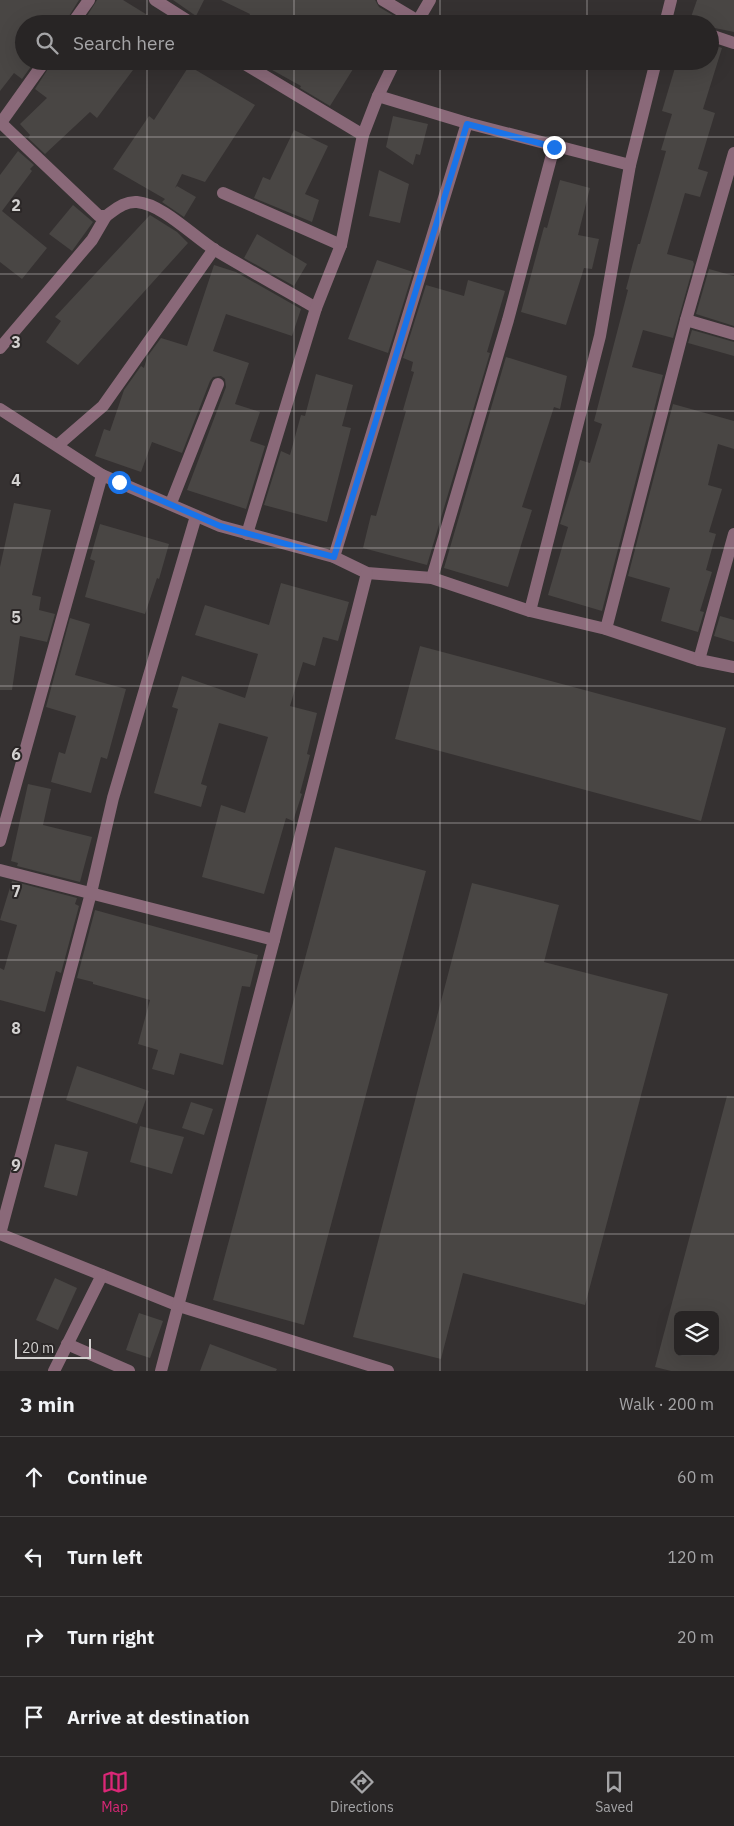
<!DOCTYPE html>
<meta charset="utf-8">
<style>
:root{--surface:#282525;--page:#302d2d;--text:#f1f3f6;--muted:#a5a5a7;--line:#444242;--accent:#db2777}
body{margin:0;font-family:"IBM Plex Sans",sans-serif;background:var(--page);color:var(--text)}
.controls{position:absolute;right:15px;bottom:15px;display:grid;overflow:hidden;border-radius:8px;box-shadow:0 5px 20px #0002}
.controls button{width:45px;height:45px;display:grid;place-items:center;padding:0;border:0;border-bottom:1px solid var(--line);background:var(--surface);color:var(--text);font:25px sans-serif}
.scale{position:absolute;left:15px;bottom:12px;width:76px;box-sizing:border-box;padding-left:5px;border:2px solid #d3d1d0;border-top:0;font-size:14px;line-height:18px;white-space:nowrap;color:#d3d1d0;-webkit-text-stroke:4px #2b2727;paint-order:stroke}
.stop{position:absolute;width:15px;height:15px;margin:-11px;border:4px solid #1a73e8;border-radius:50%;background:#fff}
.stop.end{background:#1a73e8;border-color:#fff;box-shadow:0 1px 5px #0008}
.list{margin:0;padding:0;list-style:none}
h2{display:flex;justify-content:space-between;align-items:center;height:65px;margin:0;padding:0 20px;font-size:21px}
h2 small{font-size:16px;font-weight:400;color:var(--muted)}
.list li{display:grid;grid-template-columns:32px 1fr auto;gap:15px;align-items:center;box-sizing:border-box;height:80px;padding:0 20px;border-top:1px solid var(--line)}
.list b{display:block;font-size:19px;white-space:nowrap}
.list em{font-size:16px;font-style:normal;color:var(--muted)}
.icon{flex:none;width:28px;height:28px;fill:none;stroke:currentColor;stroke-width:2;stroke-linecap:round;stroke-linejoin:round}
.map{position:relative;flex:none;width:734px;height:1371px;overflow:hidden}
.search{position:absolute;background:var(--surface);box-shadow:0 5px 20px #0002;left:15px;right:15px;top:15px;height:55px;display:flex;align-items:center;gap:12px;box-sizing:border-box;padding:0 18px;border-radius:28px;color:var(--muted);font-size:19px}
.sheet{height:385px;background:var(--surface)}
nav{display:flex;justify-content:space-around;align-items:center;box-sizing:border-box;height:70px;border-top:1px solid var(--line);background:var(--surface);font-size:14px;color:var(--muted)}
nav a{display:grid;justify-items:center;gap:2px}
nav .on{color:var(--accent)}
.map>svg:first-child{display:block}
.building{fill:#494644;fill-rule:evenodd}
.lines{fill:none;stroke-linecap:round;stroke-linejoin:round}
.minor{stroke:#8a6979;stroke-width:12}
.route{stroke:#1a73e8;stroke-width:6}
.grid{fill:none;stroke:#d3d1d0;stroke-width:1;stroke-opacity:0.55}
.grid-label{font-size:16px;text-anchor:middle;font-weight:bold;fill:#d3d1d0;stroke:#2b2727;stroke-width:4;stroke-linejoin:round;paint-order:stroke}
</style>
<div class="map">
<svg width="734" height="1371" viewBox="0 0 734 1371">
<rect width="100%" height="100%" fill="#353131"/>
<g class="building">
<polygon points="0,0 79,0 64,24 24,24 24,61 35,61 22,79 14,73 0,91"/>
<polygon points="97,0 123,0 162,24 82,24"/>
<polygon points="173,0 204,0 196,16"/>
<polygon points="221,0 375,0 379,7 403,21 401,24 245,24 250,14"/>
<polygon points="697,0 734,0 734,32 710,27 710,24 691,17"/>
<polygon points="710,44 722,48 703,109 715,113 698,169 708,172 700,197 685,193 667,254 693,261 694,264 673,338 643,330 632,367 663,375 602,611 548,595 568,527 560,524 580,460 590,463 602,424 594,421 628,290 626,289 638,244 640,244 666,151 661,150 672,114 662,111 677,61 710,61"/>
<polygon points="53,61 78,61 90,70 96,61 130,61 136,66 97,118 90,112 45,154 28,138 30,135 20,124 47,98 35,89"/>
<polygon points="256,61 358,61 330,106 300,88 301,86"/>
<polygon points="189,66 255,105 205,182 182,174 175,188 177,186 196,197 184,217 162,202 165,199 113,169 149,116 154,120"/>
<polygon points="393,116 428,124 420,155 416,154 413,165 386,147"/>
<polygon points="294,130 328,146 305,194 319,200 312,222 254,198 263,177 270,180"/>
<polygon points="18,151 34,165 30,169 32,171 2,211 47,248 22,279 0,262 0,175"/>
<polygon points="379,170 409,184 400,223 369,216"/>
<polygon points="560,180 590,188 578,235 599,239 592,269 584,268 566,325 521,312 544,227 547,228"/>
<polygon points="73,205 93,222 72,251 49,234"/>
<polygon points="150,215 177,232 188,243 78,365 46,342 61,321 55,317"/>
<polygon points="257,234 307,264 294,286 244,258"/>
<polygon points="377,260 413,272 388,353 348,339"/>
<polygon points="214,265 236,272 301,309 292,336 226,314 213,351 249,363 235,404 260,412 250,441 265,446 246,509 187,490 226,387 225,379 221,376 213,377 210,381 182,453 152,442 141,472 95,456 104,429 110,431 124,390 141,366 144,368 147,357 161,338 187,346"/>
<polygon points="709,269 734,276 734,326 696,314"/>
<polygon points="468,280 505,291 487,352 490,353 427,565 363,548 371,515 376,516 406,411 403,410 414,372 411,371 413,362 403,358 426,285 464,296"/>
<polygon points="692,330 734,342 734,356 688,343"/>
<polygon points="506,357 567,376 560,409 554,407 522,507 532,510 508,587 444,568"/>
<polygon points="316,374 353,385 342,426 351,428 327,522 264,505 281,451 290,455 301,415 305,416"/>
<polygon points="673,404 734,421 734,449 718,444 708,485 722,489 709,532 716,534 706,570 712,572 700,611 704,612 698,632 661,621 670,588 628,576"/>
<polygon points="14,503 51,510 32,595 41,597 39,610 55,614 47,642 20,636 12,690 0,690 0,567"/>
<polygon points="100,524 169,544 159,579 157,578 145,614 85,597 95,561 90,559"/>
<polygon points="281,583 349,602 338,641 323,637 315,666 303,662 290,706 317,713 307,754 310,755 300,793 302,794 293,821 286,818 264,894 202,877 221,805 245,813 268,737 219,723 201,784 207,786 201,807 154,793 178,709 172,707 182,676 245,698 258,654 195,635 205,605 269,625"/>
<polygon points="720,616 734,620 734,642 714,636"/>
<polygon points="70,618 90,624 75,675 126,689 107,759 101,757 91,793 51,782 59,752 65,754 76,716 46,707"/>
<polygon points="420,646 726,728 701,821 395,739"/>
<polygon points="28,784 51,789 43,825 92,837 80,882 17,866 18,863 11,861"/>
<polygon points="335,847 426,871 304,1325 213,1300"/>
<polygon points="12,881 77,898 75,904 79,906 61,973 56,971 45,1012 0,1000 0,968 4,970 17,925 0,920"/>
<polygon points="472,883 559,905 544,962 668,994 585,1305 463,1273 441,1359 353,1337"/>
<polygon points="95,910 258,955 250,987 242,986 223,1065 180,1053 174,1075 152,1069 158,1050 138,1044 150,1000 93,984 93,982 77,978"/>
<polygon points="77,1066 149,1091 137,1124 66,1100"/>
<path d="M727,1096L734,1097V1371H671L655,1367ZM678,1315H715V1352H678Z"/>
<polygon points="191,1102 213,1109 204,1135 182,1128"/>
<polygon points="140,1126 184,1137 172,1174 130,1162"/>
<polygon points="55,1144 88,1152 77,1196 44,1187"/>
<polygon points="55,1278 77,1288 58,1330 36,1320"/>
<polygon points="139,1313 163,1321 150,1358 126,1350"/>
<polygon points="210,1344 277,1369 276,1371 200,1371"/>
</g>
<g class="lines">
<g class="minor">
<polyline points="155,0 193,24"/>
<polyline points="383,0 418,21"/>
<polyline points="671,0 666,20 679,24"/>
<polyline points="72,24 89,0"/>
<polyline points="416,24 430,0"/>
<polyline points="710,35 734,43"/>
<polyline points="240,61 363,135"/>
<polyline points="378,96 467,123 630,165 656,61"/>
<polyline points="0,124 45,61"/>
<polyline points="223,193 341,245"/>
<path d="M106,216C116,209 125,201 137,202C162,204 194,237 215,250C248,270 282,288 316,308"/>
<polyline points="686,320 734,334"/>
<polyline points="0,348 92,240 106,216 99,216 1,123"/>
<polyline points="0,409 102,475 220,526 334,557 367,573 432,578 530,611 606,629 699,660 734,667"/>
<polyline points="58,445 103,406 214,249"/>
<polyline points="171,503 218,384"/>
<polyline points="196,516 113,798 91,893 0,1234 179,1306 388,1371"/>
<polyline points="247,534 316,308 341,245 363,135 378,96 395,61"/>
<polyline points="334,557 467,123"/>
<polyline points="432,578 508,320 554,147"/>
<polyline points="530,611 600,336 630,165"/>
<polyline points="606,629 686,320 734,153"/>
<polyline points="699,660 734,534"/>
<polyline points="0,841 102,475"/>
<polyline points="0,870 274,940"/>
<polyline points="67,1344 129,1371"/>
<polyline points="54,1371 102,1275"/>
<polyline points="161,1371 274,940 367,573"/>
</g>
</g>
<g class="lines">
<polyline class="route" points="119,482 220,526 334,557 467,124 554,147"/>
</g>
<path class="grid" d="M147,0V24M294,0V24M440,0V24M587,0V24M147,61V1371M294,61V1371M440,61V1371M587,61V1371M0,137H734M0,274H734M0,411H734M0,548H734M0,686H734M0,823H734M0,960H734M0,1097H734M0,1234H734"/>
<g class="grid-label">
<text x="16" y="211">2</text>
<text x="16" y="348">3</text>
<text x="16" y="486">4</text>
<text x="16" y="623">5</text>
<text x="16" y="760">6</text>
<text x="16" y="897">7</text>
<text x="16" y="1034">8</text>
<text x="16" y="1171">9</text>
</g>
</svg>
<div class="controls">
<button><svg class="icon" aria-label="layers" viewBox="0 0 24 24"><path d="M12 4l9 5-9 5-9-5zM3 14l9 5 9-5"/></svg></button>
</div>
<div class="scale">20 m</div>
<div class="stop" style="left:119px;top:482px"></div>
<div class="stop end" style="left:554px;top:147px"></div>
<div class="search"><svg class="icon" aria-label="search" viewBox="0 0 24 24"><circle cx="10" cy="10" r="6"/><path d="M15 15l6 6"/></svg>Search here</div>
</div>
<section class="sheet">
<h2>3 min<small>Walk · 200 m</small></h2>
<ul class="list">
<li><svg class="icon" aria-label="ahead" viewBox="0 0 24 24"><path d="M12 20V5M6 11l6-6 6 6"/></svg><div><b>Continue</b></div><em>60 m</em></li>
<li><svg class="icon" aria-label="left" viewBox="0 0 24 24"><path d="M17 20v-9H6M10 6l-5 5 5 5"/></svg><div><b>Turn left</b></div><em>120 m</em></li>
<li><svg class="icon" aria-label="right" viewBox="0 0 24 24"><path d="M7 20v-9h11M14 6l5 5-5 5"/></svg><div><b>Turn right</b></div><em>20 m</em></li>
<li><svg class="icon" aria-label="arrive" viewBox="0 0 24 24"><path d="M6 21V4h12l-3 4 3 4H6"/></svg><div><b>Arrive at destination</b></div></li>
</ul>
</section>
<nav>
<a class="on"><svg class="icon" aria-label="map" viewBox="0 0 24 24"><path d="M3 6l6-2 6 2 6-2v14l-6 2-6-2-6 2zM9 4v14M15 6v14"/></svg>Map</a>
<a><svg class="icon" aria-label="directions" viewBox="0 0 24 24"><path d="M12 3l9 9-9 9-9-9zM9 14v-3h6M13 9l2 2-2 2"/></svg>Directions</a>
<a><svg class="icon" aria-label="saved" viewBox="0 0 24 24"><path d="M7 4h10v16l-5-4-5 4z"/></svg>Saved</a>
</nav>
